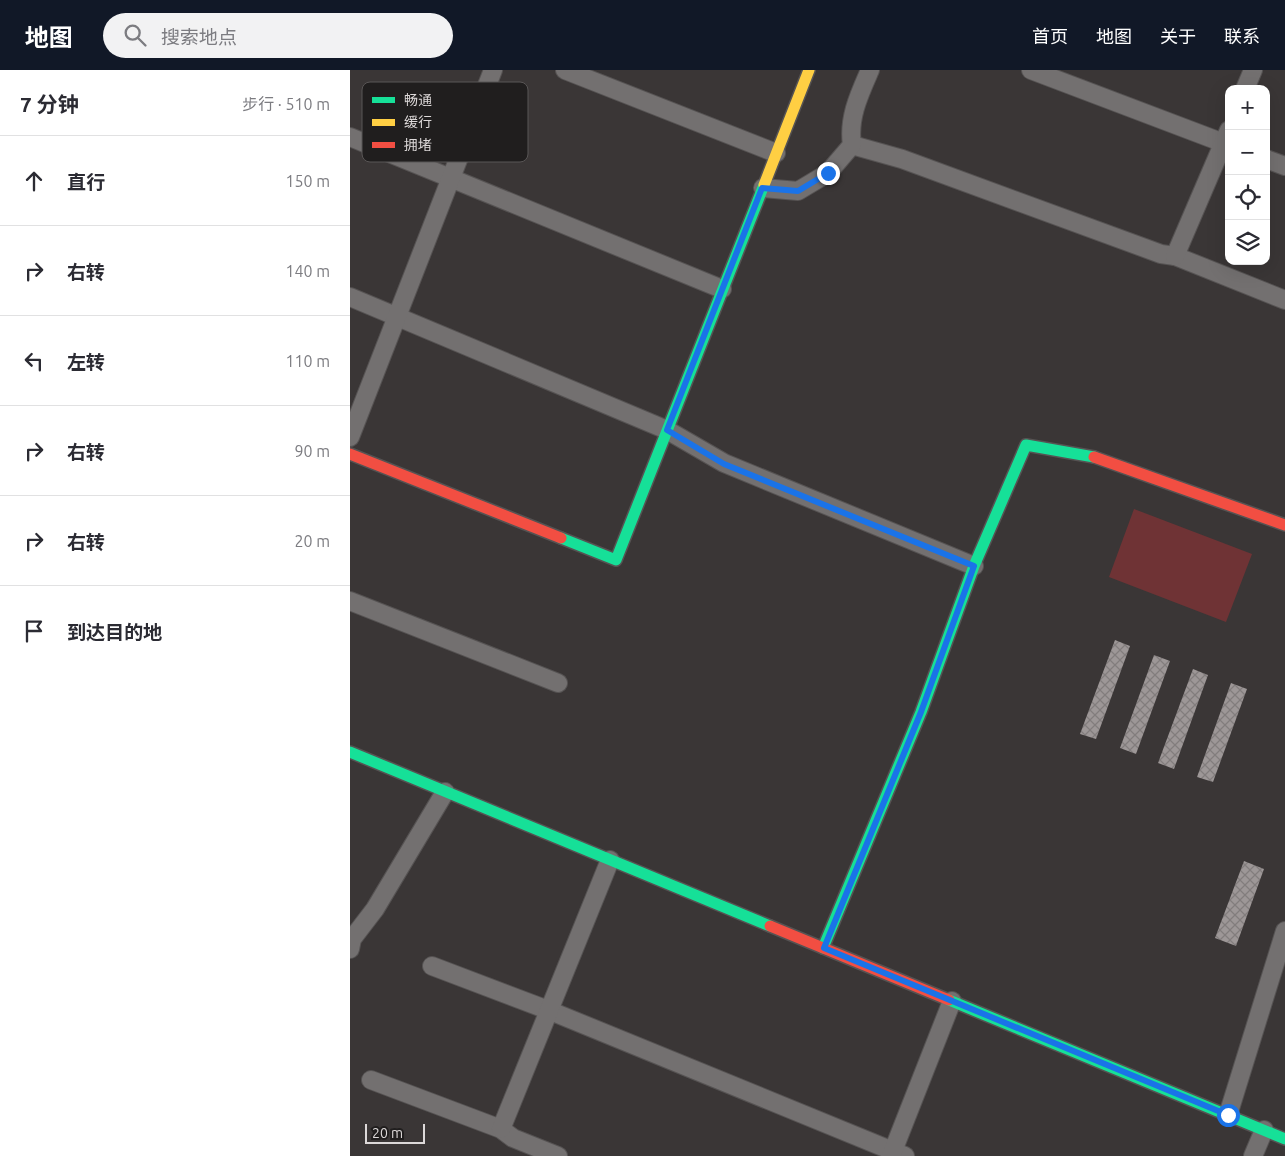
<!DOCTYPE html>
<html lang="zh">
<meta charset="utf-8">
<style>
:root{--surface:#fff;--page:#f2f2f3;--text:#2b2b33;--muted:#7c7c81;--line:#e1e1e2;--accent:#111827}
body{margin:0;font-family:Ubuntu,"Noto Sans SC",sans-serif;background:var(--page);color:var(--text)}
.controls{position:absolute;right:15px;top:15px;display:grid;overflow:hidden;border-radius:10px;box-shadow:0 5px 20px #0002}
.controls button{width:45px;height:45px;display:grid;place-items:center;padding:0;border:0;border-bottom:1px solid var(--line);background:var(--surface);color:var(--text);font:25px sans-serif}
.scale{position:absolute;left:15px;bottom:12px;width:60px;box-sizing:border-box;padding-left:5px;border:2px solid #ddd9d9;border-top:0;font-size:14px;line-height:18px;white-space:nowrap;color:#ddd9d9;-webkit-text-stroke:4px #201e1e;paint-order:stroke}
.stop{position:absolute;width:15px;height:15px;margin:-11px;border:4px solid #1a73e8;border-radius:50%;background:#fff}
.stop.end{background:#1a73e8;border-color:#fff;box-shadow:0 1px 5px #0008}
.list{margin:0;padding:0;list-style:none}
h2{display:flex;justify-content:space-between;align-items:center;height:65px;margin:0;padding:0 20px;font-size:21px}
h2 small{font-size:16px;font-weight:400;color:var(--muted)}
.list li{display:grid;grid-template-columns:32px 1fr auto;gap:15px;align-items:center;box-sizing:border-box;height:90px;padding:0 20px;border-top:1px solid var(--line)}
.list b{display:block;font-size:19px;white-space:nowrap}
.list em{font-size:16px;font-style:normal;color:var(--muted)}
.icon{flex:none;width:28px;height:28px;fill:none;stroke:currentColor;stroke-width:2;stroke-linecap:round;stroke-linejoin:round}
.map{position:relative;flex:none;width:935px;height:1086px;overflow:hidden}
header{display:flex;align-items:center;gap:30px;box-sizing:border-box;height:70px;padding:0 25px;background:var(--accent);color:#fff}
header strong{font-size:24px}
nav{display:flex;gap:28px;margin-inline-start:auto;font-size:18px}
.search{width:350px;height:45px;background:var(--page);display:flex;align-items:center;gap:12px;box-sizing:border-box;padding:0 18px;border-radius:28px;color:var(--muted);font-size:19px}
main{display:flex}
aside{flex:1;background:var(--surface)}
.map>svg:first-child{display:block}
.grass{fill:#6f3335}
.building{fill:url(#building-cross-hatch)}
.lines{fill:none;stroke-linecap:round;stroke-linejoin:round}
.street-casing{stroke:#565353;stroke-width:20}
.fast-casing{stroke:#565353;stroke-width:14}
.slow-casing{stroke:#565353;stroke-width:14}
.jam-casing{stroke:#565353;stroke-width:14}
.street{stroke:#737070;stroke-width:18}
.fast{stroke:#16e098;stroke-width:11}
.slow{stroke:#ffcf43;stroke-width:11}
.jam{stroke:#f24e42;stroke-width:11}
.route{stroke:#1a73e8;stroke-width:6}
.key{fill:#201e1e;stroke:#595656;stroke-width:1}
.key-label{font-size:14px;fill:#ddd9d9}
</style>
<header>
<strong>地图</strong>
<div class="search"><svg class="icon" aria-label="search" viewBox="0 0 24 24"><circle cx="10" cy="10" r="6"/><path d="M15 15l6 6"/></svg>搜索地点</div>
<nav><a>首页</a><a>地图</a><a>关于</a><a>联系</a></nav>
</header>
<main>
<aside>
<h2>7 分钟<small>步行 · 510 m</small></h2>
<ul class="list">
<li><svg class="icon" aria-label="ahead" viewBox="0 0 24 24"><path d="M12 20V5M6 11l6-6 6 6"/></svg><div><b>直行</b></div><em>150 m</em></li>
<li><svg class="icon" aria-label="right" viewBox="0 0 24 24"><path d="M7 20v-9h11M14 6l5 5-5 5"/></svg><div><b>右转</b></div><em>140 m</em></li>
<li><svg class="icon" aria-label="left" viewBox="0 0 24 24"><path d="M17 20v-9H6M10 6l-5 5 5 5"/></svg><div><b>左转</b></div><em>110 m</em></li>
<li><svg class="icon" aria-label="right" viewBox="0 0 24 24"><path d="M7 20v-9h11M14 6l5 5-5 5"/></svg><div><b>右转</b></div><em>90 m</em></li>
<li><svg class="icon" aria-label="right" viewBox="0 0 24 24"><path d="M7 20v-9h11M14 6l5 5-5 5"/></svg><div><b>右转</b></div><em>20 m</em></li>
<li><svg class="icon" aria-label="arrive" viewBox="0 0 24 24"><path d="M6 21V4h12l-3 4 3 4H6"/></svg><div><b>到达目的地</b></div></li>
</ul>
</aside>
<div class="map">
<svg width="935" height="1086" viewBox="0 0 935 1086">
<defs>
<pattern id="building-cross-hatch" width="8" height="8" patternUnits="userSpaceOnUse" patternTransform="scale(1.25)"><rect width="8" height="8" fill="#9d9797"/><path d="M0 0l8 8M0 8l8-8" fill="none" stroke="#827d7d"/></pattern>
</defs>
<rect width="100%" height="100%" fill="#3a3636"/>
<polygon class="grass" points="784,439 902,484 876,552 759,507"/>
<g class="building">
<polygon points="765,570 780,576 746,669 730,664"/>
<polygon points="804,585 820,591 786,684 770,678"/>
<polygon points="843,599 858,605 824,699 808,693"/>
<polygon points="881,613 897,619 863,712 847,707"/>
<polygon points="894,791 914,799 886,876 865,868"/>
</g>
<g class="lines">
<defs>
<g id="street">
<polyline points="215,0 426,83"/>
<polyline points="681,0 879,75"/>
<polyline points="895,19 903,0"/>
<polyline points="0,67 372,219"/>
<polyline points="502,75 552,89 811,184 825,186 935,230"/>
<polyline points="916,89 935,96"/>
<path d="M413,118L448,121L478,103L502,75C498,48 509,25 520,0"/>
<polyline points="825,186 879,60"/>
<polyline points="0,227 317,360 374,393 624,496"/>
<polyline points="0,367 143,0"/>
<polyline points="0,531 208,613"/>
<polyline points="0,879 2,869 25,839 95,722"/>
<polyline points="82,896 198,940 555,1086"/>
<polyline points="21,1010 151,1059 163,1068 208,1086"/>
<polyline points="878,1045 935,861"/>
<polyline points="151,1059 260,790"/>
<polyline points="541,1086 602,931"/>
<polyline points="903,1086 914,1060"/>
</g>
<g id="fast">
<polyline points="211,468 266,490 414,115"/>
<polyline points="0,682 420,856"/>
<polyline points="473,878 571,642 624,496 676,375 744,387"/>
<polyline points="599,930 935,1069"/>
</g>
<polyline id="slow" points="414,115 459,0"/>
<g id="jam">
<polyline points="0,384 211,468"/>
<polyline points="744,387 935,455"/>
<polyline points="420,856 599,930"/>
</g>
</defs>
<use href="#street" class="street-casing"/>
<use href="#fast" class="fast-casing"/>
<use href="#slow" class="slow-casing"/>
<use href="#jam" class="jam-casing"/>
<use href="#street" class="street"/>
<use href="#fast" class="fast"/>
<use href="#slow" class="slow"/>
<use href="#jam" class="jam"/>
</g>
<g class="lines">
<polyline class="route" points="478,103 448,121 412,118 317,360 374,394 624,496 571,642 474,878 878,1045"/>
</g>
<rect x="12" y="12" width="166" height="80" rx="8" class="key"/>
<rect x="22" y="27" width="23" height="6" fill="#16e098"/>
<rect x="22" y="49" width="23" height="7" fill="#ffcf43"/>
<rect x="22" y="72" width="23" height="6" fill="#f24e42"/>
<g class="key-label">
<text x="54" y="35">畅通</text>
<text x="54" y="57">缓行</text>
<text x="54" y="80">拥堵</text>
</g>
</svg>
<div class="controls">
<button>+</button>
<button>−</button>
<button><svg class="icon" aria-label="locate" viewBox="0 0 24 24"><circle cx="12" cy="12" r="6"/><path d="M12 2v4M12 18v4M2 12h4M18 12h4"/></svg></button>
<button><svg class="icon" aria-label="layers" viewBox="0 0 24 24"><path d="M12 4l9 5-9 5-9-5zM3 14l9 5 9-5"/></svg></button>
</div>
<div class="scale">20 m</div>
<div class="stop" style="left:878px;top:1045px"></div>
<div class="stop end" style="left:478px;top:103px"></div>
</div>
</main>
